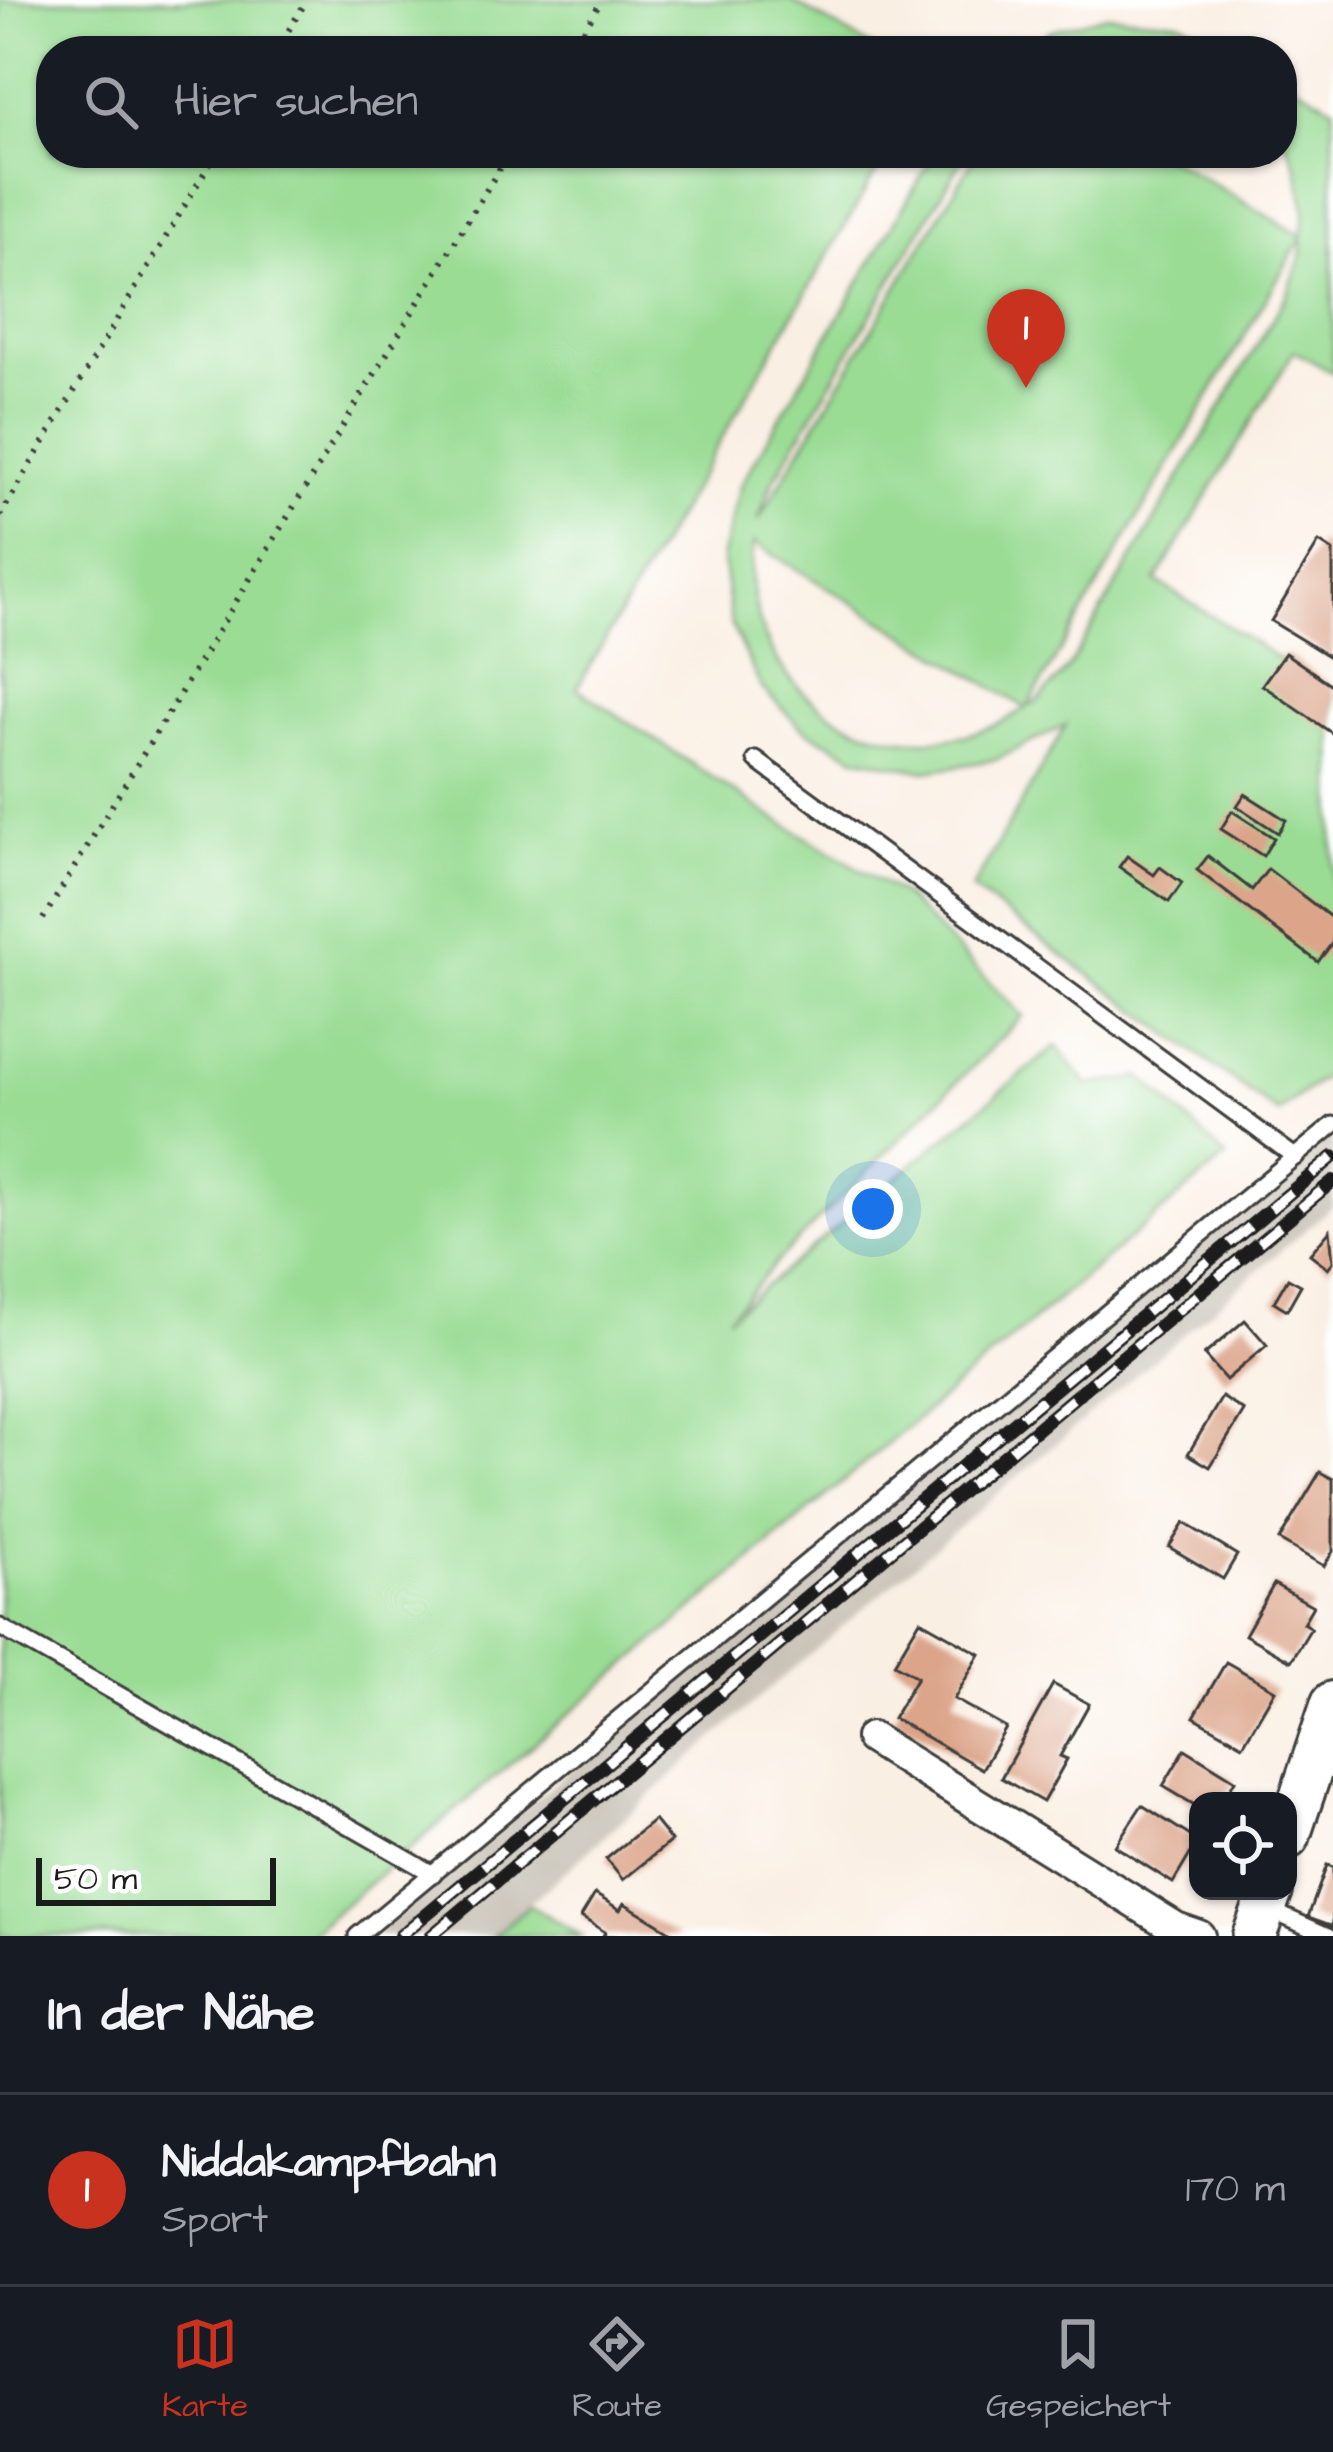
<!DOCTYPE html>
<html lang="de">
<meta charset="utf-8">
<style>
:root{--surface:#171b24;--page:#242831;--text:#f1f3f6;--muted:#9ea1a6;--line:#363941;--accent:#c8321e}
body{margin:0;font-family:"Architects Daughter",sans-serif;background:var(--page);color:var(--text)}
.controls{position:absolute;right:36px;bottom:36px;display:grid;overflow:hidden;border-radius:24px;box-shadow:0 3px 9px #0004}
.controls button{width:108px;height:108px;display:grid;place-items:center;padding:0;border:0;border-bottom:3px solid var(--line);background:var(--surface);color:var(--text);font:60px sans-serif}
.scale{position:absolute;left:36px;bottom:30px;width:240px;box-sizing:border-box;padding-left:12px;border:6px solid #1c1c1c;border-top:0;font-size:33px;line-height:42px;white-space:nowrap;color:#1c1c1c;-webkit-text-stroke:9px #fff;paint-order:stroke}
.you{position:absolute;left:873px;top:1209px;width:42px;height:42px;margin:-30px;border:9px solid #fff;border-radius:50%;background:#1a73e8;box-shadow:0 0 0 18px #1a73e833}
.badge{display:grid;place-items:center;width:78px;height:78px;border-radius:50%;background:var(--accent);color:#fff;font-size:39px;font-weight:700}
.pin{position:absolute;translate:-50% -99px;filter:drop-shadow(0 3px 6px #0008)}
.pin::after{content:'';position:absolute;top:63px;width:42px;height:36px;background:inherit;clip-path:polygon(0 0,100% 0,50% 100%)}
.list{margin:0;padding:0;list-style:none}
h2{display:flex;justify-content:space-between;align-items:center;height:156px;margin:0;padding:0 48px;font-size:51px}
h2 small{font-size:39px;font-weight:400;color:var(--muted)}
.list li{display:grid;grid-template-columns:78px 1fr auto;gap:36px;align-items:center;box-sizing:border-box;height:192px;padding:0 48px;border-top:3px solid var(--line)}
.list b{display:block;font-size:45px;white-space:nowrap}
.list p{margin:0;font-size:39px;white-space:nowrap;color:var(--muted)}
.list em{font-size:39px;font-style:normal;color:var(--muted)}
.icon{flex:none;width:66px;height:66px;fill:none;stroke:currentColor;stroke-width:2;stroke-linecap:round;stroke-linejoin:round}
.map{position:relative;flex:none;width:1333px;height:1936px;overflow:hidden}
.search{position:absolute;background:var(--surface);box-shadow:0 3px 9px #0004;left:36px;right:36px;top:36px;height:132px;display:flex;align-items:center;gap:30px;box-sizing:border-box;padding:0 42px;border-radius:48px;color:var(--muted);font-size:45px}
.sheet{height:348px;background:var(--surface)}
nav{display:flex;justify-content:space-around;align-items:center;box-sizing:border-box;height:168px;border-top:3px solid var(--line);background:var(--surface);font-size:33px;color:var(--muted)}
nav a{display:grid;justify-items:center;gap:6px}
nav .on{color:var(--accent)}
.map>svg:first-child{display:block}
.industrial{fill:#c9c3b8}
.green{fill:#9adc94;stroke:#5b7c58;stroke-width:3;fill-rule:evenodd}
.building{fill:#dca58a}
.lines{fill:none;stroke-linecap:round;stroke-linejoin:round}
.lane-casing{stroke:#3d3c3a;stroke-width:21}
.street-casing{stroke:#3d3c3a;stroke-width:36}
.secondary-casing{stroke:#3d3c3a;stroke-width:48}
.path{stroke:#3d3c3a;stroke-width:6;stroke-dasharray:3 9;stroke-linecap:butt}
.lane{stroke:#fff;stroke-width:15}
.street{stroke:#fff;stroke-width:30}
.secondary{stroke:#fff;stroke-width:42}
.rail-casing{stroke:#1c1c1c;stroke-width:14}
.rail{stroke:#fff;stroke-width:9;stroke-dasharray:27;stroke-linecap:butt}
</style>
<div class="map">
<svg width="1333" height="1936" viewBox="0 0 1333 1936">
<rect width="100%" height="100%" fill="#fff"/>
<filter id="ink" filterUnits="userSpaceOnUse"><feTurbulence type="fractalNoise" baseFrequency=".00833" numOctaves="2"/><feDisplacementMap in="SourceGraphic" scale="24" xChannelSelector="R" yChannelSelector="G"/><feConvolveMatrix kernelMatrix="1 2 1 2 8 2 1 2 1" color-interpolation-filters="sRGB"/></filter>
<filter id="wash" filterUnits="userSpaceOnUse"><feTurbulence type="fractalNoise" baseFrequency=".004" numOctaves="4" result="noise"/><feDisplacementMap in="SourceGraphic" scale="48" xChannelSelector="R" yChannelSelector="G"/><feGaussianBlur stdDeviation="2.7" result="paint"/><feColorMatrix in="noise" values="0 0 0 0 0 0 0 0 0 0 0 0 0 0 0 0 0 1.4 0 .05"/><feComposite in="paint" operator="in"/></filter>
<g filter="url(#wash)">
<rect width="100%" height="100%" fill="#faefe3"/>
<polygon class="industrial" points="1333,1129 1333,1206 758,1699 493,1936 373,1936"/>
<g class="green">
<polygon points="0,0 790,0 878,51 51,51 51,153 887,153 577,688 769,815 903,895 1023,1016 779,1259 728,1317 1056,1046 1088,1085 1142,1077 1226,1157 307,1936 0,1936"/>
<polygon points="1107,15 1179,21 1243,51 1180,51 1138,44 1083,51 1018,51 1052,30"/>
<path d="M1282,77L1333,107V373L1294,351L1156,581L1333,693V1070L1278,1113L972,889L1066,725L995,760L925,771L856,757L802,728L761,687L731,624L722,555L740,486L935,153H966L772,483L758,521L977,153H1160L1302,236L1305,210L1297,168L1282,133ZM1302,237V252L1288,293L1068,668L1038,701L1028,706ZM754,543L1026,708C900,794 732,698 754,543Z"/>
<polygon points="529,1905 582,1936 493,1936"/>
</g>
<g id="blocks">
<g class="building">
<polygon points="1319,542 1333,551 1333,659 1271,621"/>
<polygon points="1285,653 1333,686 1333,734 1262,685"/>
<polygon points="1245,794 1286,820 1278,833 1237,806"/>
<polygon points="1232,811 1274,838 1263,856 1221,829"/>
<polygon points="1127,856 1154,875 1160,867 1182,883 1169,902 1119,867"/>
<polygon points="1208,856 1252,890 1268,869 1333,919 1333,942 1318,962 1197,870"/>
<polygon points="1330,1230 1333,1262 1328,1268 1310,1254"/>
<polygon points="1288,1278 1301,1285 1287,1310 1274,1302"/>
<polygon points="1245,1320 1267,1345 1226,1380 1204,1355"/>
<polygon points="1222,1397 1244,1411 1210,1467 1188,1454"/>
<polygon points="1320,1472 1333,1479 1333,1551 1324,1566 1279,1540"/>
<polygon points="1184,1523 1237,1555 1223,1579 1169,1547"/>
<polygon points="1274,1584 1313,1606 1303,1623 1311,1628 1291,1661 1245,1635"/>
<polygon points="920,1620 980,1654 954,1699 1006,1728 982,1769 893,1718 917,1677 894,1664"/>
<polygon points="1226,1662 1275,1690 1243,1745 1194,1717"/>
<polygon points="1053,1684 1089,1704 1060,1756 1067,1759 1043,1802 1001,1778"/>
<polygon points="1185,1749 1235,1780 1223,1801 1198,1801 1198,1807 1163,1786"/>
<polygon points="1142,1805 1198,1841 1173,1883 1115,1846"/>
<polygon points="654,1820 671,1841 623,1880 606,1859"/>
<polygon points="1327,1865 1333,1867 1333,1926 1308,1917"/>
<polygon points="595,1894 620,1910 624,1903 678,1936 603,1936 605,1932 581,1917"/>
</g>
</g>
</g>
<g filter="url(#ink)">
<use href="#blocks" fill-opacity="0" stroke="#3d3c3a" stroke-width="3"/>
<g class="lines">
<defs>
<g id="lane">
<polyline points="756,760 1295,1157"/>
<polyline points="0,1627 433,1874"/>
<polyline points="1265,1908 1328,1936"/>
<polyline points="357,1936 1333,1125"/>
</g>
<polyline id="street" points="871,1738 1176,1928 1199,1936"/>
<g id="secondary">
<polyline points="1288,1837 1333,1703"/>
<polyline points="1254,1936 1271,1891"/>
</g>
</defs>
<use href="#lane" class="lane-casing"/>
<use href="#street" class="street-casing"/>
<use href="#secondary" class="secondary-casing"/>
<g class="path">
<polyline points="276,51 307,0"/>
<polyline points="571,51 602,0"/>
<polyline points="0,516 216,153"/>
<polyline points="43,919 509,153"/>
</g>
<use href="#lane" class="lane"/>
<use href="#street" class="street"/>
<use href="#secondary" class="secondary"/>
<defs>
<g id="rail">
<polyline points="400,1936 1333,1157"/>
<polyline points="431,1936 1333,1181"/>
</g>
</defs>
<use href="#rail" class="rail-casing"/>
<use href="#rail" class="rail"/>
</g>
</g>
</svg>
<div class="controls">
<button><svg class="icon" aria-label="locate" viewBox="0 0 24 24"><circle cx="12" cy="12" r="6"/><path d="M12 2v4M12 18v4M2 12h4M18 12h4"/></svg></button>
</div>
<div class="scale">50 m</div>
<div class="you"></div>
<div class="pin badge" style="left:1026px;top:388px">1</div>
<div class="search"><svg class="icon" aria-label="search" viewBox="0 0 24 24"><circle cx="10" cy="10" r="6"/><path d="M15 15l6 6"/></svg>Hier suchen</div>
</div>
<section class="sheet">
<h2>In der Nähe<small></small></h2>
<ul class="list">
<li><span class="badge">1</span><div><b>Niddakampfbahn</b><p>Sport</p></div><em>170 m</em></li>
</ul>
</section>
<nav>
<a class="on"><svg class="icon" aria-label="map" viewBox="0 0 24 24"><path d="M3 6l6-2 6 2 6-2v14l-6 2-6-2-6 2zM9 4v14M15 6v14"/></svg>Karte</a>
<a><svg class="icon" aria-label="directions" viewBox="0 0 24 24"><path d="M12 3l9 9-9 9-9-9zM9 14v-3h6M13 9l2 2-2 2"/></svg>Route</a>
<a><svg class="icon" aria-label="saved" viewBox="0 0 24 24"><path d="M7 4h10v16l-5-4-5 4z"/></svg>Gespeichert</a>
</nav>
